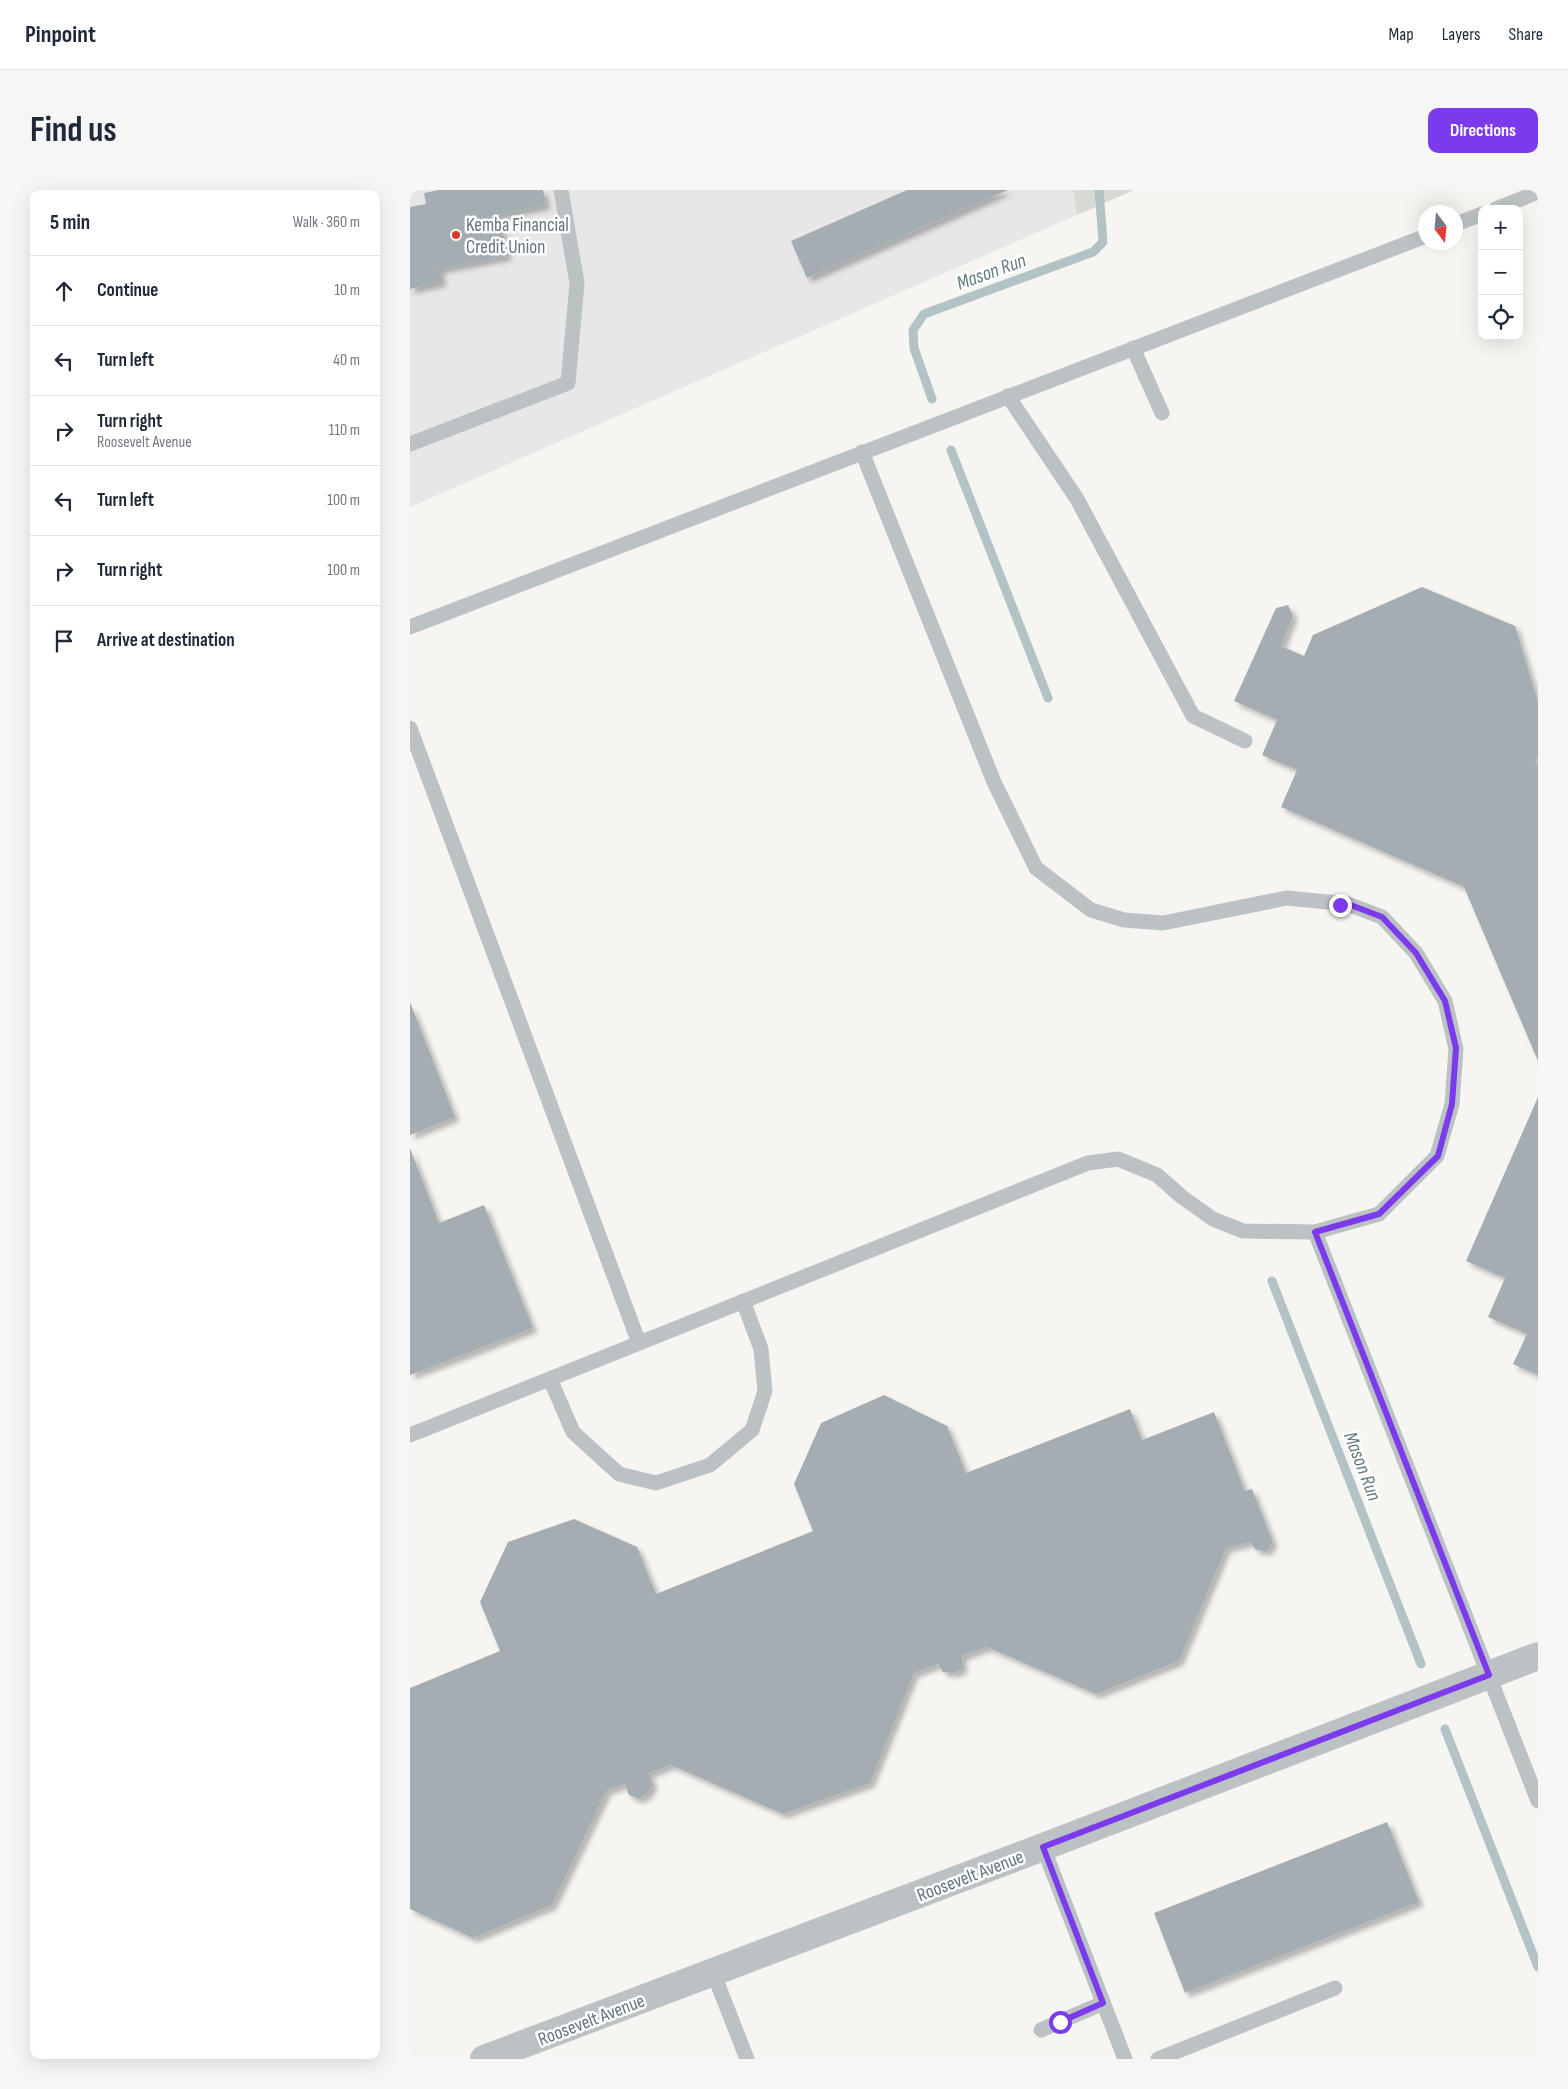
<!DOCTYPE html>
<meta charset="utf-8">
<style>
:root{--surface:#fff;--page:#f6f6f7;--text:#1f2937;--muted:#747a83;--line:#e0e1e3;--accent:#7c3aed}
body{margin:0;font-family:"Sofia Sans Condensed",sans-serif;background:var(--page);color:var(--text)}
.controls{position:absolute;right:15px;top:15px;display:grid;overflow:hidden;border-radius:10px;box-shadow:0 5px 20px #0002}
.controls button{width:45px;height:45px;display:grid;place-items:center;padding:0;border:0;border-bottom:1px solid var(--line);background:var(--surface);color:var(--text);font:25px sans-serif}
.compass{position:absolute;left:1008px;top:15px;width:45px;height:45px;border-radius:50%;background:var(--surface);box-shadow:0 5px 20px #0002;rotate:164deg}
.stop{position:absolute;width:15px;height:15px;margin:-11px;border:4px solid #7c3aed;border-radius:50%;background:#fff}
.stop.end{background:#7c3aed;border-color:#fff;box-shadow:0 1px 5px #0008}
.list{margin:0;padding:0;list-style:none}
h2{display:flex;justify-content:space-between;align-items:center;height:65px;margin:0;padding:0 20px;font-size:21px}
h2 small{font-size:16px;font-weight:400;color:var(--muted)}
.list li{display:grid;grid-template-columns:32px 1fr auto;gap:15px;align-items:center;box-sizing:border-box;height:70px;padding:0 20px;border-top:1px solid var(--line)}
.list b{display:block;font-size:19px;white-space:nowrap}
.list p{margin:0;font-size:16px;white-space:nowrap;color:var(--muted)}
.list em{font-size:16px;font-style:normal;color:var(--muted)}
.icon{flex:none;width:28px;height:28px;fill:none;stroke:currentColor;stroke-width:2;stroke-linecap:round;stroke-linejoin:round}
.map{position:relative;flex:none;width:1128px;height:1869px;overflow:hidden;border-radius:10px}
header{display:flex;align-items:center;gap:30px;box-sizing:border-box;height:70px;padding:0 25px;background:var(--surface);border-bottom:1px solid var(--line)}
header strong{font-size:24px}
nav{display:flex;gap:28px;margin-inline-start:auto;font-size:18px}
.intro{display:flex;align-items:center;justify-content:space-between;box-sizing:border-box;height:120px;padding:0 30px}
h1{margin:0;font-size:35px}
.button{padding:12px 22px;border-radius:10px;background:var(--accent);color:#fff;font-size:18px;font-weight:700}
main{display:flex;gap:30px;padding:0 30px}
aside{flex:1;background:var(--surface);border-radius:10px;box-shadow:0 5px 20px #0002}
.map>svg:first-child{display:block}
.built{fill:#e6e7e6}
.green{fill:#d6dad2}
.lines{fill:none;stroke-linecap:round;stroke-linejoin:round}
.stream{stroke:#b3c2c4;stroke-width:9}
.building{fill:#a4aeb2;filter:url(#shadow)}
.service{stroke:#bcc2c4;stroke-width:15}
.minor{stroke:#bcc2c4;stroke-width:28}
.route{stroke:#7c3aed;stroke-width:6}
.poi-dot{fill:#db3b2d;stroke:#fff;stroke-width:2}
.labels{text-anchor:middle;stroke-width:5;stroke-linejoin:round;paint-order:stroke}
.poi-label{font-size:19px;fill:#62757c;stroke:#fff;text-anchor:start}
.street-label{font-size:19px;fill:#62757c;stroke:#fff}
.water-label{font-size:20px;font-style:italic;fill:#627b7f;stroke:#fff}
</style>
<header>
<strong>Pinpoint</strong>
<nav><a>Map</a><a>Layers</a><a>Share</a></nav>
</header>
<div class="intro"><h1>Find us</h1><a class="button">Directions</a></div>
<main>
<aside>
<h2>5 min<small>Walk · 360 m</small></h2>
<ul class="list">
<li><svg class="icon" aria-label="ahead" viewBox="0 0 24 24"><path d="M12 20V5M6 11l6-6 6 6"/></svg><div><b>Continue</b></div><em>10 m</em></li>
<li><svg class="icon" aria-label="left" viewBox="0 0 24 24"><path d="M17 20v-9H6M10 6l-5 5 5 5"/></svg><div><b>Turn left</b></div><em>40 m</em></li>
<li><svg class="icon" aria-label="right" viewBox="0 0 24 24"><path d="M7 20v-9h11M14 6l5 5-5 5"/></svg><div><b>Turn right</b><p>Roosevelt Avenue</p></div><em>110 m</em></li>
<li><svg class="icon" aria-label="left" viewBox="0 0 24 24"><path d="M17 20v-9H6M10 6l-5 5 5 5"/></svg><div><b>Turn left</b></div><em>100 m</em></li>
<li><svg class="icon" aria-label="right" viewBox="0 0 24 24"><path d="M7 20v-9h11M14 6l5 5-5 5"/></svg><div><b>Turn right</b></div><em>100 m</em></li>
<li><svg class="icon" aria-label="arrive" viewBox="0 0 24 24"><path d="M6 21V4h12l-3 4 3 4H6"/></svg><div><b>Arrive at destination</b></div></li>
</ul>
</aside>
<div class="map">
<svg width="1128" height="1869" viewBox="0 0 1128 1869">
<defs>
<filter id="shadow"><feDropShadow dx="4.5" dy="4.5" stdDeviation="2.5" flood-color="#0004"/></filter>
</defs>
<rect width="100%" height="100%" fill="#f6f5f2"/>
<polygon class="built" points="0,0 663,0 667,25 0,317"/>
<polygon class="green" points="663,0 722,0 722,1 667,25"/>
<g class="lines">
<g class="stream">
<polyline points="522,209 504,158 503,140 514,124 683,62 693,52 689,0"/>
<polyline points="541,260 638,508"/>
<polyline points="862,1091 1011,1474"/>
<polyline points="1035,1539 1128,1777"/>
</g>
</g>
<g class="building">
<polygon points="29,0 133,0 136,15 88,25 97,66 29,79 32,92 0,99 0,17 16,14 14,3"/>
<polygon points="497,0 598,0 397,88 381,51"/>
<polygon points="1012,397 1105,436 1128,512 1128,567 1125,572 1128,574 1128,871 1054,697 871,617 887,580 852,565 867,530 824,511 866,418 878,415 883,426 871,456 894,466 903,445"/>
<polygon points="0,812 45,927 0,945"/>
<polygon points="1128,907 1128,1185 1103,1174 1117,1144 1078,1127 1095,1088 1056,1071"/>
<polygon points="0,958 29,1033 74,1015 123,1138 0,1185"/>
<polygon points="474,1205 537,1236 556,1283 720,1219 732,1250 804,1222 835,1301 842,1299 863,1352 857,1361 846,1360 840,1352 816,1358 769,1471 686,1504 577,1457 552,1466 553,1479 544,1483 533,1482 528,1474 504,1483 460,1593 373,1624 261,1575 239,1583 243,1595 237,1604 229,1609 219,1605 215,1594 197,1600 142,1715 63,1748 0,1719 0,1498 90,1461 70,1412 98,1352 164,1329 227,1357 246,1404 403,1341 384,1294 411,1233"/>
<polygon points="977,1632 1009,1712 775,1803 744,1723"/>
</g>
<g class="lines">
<g class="service">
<polyline points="1086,19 1128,2"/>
<polyline points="1046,34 1072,24"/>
<polyline points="723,158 752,223"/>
<polyline points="598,206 667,309 783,526 835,551"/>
<polyline points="0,254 158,193 167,93 151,0"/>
<polyline points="0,437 1016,46"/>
<polyline points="0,538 229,1153"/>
<polyline points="905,1042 1128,1611"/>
<polyline points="140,1189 163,1242 209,1284 246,1293 300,1275 342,1240 355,1201 351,1159 333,1111"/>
<polyline points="0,1245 678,973 708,969 747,985 772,1007 803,1029 833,1041 905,1042 969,1024 1027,966 1042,914 1046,859 1035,811 1006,763 972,727 938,714 877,708 753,733 714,730 681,720 626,678 584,592 452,262"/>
<polyline points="633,1657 715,1869"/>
<polyline points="303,1782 337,1869"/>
<polyline points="631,1840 693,1813"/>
<polyline points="748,1869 925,1798"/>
</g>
<polyline class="minor" points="74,1869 633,1657 1128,1466"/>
</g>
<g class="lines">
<polyline class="route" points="650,1832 693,1813 633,1657 1079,1485 905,1042 969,1024 1028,966 1042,914 1046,858 1035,811 1006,763 972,727 938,714 930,715"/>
</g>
<circle class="poi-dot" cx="46" cy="45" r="5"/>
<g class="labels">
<g class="poi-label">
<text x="56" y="41">Kemba Financial<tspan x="56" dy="22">Credit Union</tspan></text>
</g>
<g class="street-label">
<text transform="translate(560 1685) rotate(-21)" y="7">Roosevelt Avenue</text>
<text transform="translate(181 1829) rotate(-21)" y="7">Roosevelt Avenue</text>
</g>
<g class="water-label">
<text transform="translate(581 81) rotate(-20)" y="7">Mason Run</text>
<text transform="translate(953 1276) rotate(69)" y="7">Mason Run</text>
</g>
</g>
</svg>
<div class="controls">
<button>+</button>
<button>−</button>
<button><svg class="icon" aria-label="locate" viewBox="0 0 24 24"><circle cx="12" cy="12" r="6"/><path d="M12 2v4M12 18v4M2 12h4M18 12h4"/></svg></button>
</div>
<svg class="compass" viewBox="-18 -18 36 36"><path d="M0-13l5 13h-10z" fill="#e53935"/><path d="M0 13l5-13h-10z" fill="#747a83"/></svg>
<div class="stop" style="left:650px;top:1832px"></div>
<div class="stop end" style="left:930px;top:715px"></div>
</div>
</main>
